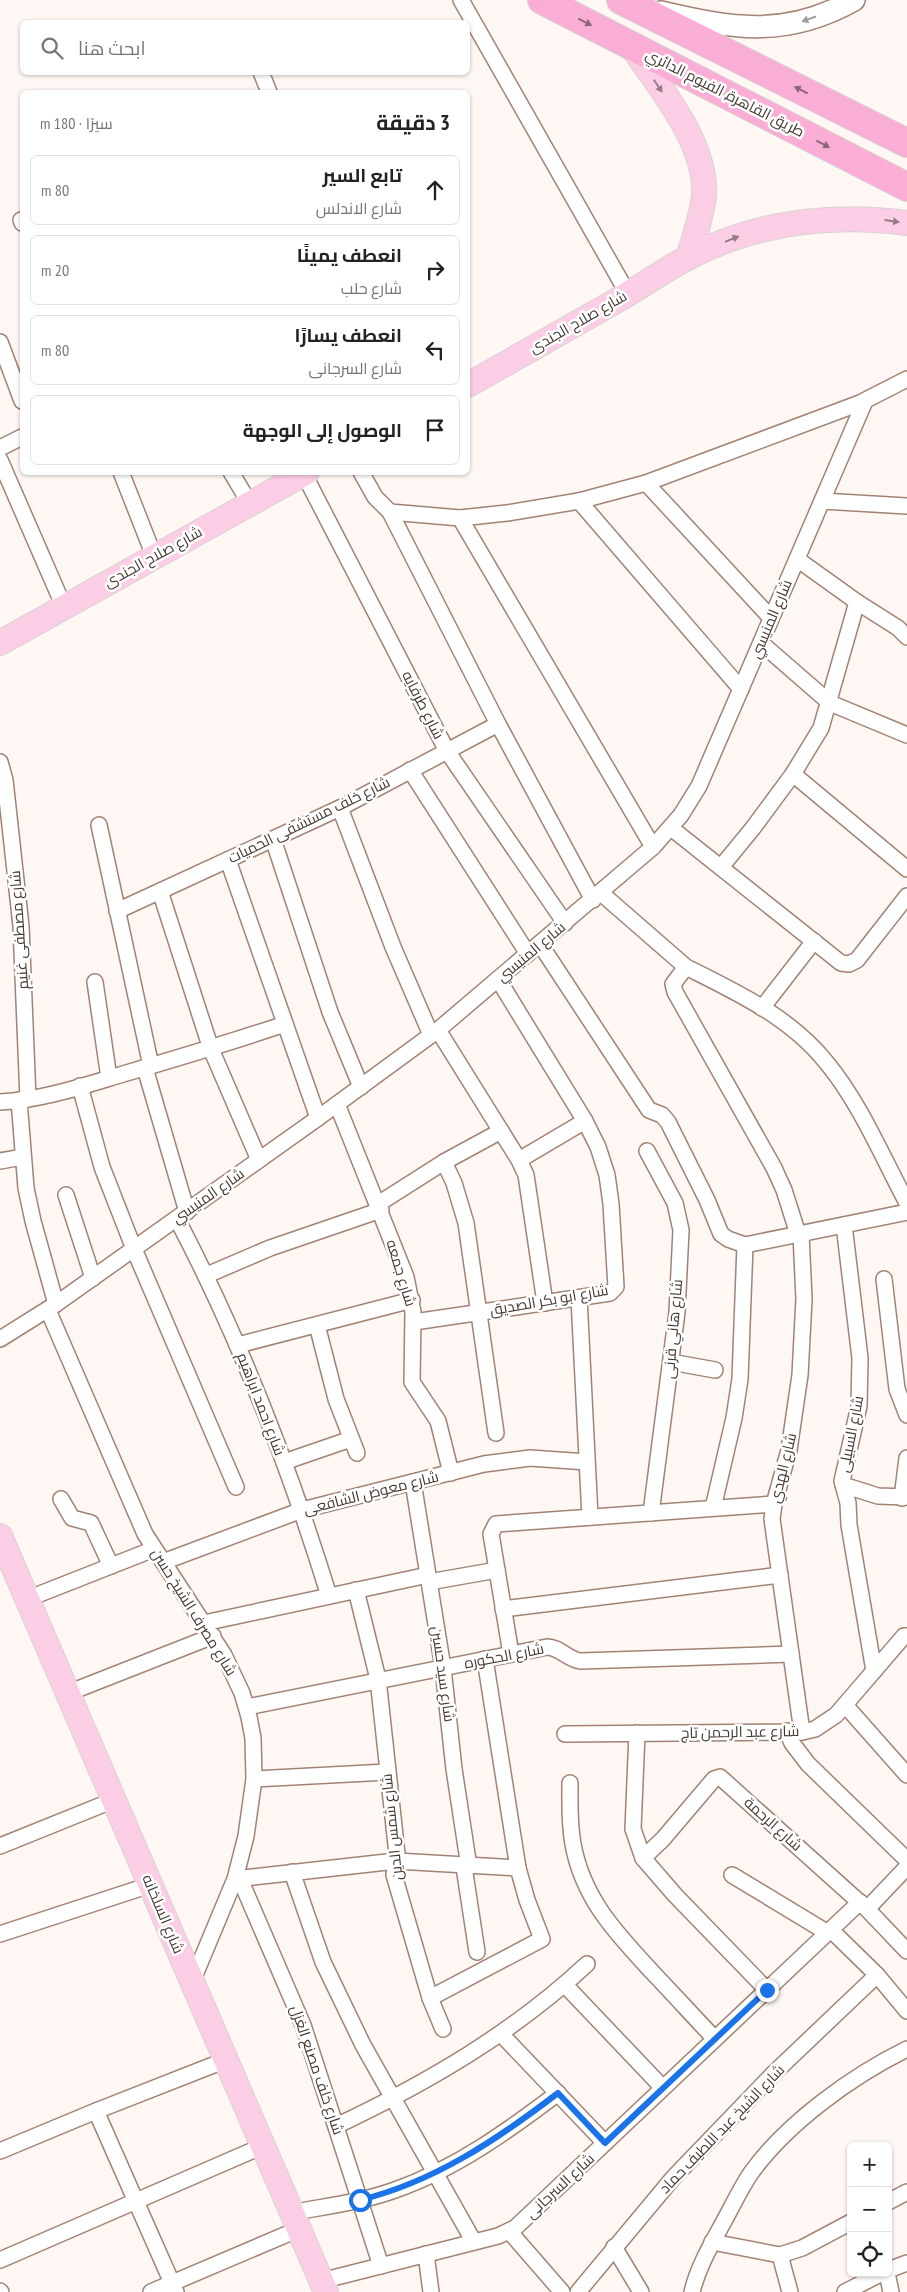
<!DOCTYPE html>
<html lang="ar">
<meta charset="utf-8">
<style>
:root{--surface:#fff;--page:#f6f6f6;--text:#222;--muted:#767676;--line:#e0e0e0}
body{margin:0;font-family:"PT Sans Narrow",Cairo,sans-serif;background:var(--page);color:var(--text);direction:rtl}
.controls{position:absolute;right:15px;bottom:15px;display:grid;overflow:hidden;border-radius:8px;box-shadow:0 1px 4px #0004}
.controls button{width:45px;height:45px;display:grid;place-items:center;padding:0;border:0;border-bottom:1px solid var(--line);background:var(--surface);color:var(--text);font:25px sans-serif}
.stop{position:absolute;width:15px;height:15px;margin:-11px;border:4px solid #1a73e8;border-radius:50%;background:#fff}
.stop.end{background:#1a73e8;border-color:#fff;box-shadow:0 1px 5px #0008}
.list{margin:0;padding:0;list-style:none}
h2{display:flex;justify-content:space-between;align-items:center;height:65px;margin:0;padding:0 20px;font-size:21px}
h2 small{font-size:16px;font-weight:400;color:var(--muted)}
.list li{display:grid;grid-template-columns:32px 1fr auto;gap:15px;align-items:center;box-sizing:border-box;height:70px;margin:0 10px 10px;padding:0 10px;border:1px solid var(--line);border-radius:8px}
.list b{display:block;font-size:19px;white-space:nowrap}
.list p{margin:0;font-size:16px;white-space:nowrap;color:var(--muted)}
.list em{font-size:16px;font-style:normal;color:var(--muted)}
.icon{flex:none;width:28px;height:28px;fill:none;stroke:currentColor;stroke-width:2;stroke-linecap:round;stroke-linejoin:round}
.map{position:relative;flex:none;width:907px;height:2292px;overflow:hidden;direction:ltr}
.search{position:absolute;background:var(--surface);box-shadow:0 1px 4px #0004;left:20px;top:20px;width:450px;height:55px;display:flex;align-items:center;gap:12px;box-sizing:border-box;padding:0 18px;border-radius:8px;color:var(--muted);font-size:19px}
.panel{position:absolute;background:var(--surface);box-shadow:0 1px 4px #0004;left:20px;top:90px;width:450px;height:385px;border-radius:8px;direction:rtl}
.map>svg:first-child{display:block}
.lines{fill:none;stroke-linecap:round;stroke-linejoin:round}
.street-casing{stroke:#a28373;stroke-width:18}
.secondary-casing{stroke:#a28373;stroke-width:24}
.primary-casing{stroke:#d6d3d2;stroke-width:26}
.highway-casing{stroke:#d6d3d2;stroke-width:30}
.street{stroke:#fff;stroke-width:15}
.secondary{stroke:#fff;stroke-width:21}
.primary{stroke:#fccee6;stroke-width:24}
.highway{stroke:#faaed6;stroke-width:28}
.oneway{fill:#a29c98}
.oneway2{fill:#8d6773}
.oneway3{fill:#977c82}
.route{stroke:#1a73e8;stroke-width:6}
.labels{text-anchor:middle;stroke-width:5;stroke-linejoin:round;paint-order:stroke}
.street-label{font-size:15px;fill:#453831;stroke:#fff}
</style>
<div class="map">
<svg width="907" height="2292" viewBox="0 0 907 2292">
<rect width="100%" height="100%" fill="#fef7f3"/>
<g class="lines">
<defs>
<g id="street">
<polyline points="461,0 628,294"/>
<polyline points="261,72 269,92"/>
<polyline points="21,220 22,223"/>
<polyline points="0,342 22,401"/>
<polyline points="0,448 22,437"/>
<polyline points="0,460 64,607"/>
<polyline points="121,472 154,556"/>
<polyline points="231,472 250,504"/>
<polyline points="361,472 375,497 390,512 460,518 507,513 579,501 646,483 860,403 907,379"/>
<polyline points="304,474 447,751 565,923"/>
<polyline points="646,483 771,618"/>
<polyline points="579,501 741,689"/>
<polyline points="822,501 907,506"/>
<polyline points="390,512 498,724 593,900"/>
<polyline points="460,518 653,847"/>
<polyline points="797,559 857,602 898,628 907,637"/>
<polyline points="761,643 830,703 907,735"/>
<polyline points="0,762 5,780 21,926 28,1099"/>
<polyline points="410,770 528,954"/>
<polyline points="793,774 907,869"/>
<polyline points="340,808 393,947 431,1035"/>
<polyline points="99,825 151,1066"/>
<polyline points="671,828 841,963 849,964 857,960 907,896"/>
<polyline points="273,839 330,1012 361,1087"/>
<polyline points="228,860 318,1118"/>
<polyline points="721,867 753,828 793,774 821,728 857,602"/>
<polyline points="160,891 211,1049 259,1160"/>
<polyline points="601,893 686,967 673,984 675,992 774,1168 784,1190 798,1234"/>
<polyline points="117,911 340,808 498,724"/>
<polyline points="540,944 649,1110 662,1115 668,1122 707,1200 721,1234 728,1239 745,1245 740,1379 734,1418 713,1508"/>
<path d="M686,967C736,992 790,1017 826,1062C859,1101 883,1158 907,1203"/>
<polyline points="95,982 109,1078"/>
<polyline points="762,1008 814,941"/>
<polyline points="438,1030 519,1160 526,1175 545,1303"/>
<polyline points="145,1068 187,1212"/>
<polyline points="80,1086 102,1167 134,1249 236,1487"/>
<polyline points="19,1100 26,1188 33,1221 56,1304"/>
<path d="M0,1102C43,1100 83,1086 123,1074C178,1058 231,1042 285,1024"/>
<polyline points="337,1104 406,1277 413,1312 412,1382 438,1421 451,1473"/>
<polyline points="647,1151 675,1203 681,1230 677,1312 651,1513"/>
<polyline points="519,1160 585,1121"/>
<polyline points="0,1161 23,1157"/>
<polyline points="444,1162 454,1183 466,1223 496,1433"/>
<polyline points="66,1195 93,1278"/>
<polyline points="378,1204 444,1162 501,1131"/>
<path d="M177,1219C240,1339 289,1466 329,1596"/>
<polyline points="844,1225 860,1358 859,1406 842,1481 848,1503 849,1525 874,1671"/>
<polyline points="801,1234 804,1299 800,1375 789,1450 774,1504 772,1519 802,1732"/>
<polyline points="745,1245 907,1212"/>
<polyline points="207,1275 270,1248 381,1210"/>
<polyline points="884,1279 897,1389 907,1415"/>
<polyline points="579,1298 590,1517"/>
<polyline points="48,1310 145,1534 224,1655 242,1693 249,1717 253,1738 254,1779 246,1836 235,1879 192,1982"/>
<polyline points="414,1322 610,1293 616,1287 611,1204 607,1175 598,1147 585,1121 498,979"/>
<polyline points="317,1325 336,1399 357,1453"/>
<polyline points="0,1339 56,1304 318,1118 438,1030 653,847 681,815 699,786 865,401"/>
<polyline points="238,1345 412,1300"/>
<polyline points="671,1362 715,1370"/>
<polyline points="284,1462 351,1439"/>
<polyline points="413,1482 443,1668 454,1769 469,1867"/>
<polyline points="843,1485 878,1496 907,1497"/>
<polyline points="902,1498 907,1458"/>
<polyline points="61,1499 72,1518 91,1523 111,1566"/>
<polyline points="163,1562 302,1510 484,1464 530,1458 587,1462"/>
<polyline points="429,1582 497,1570"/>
<polyline points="356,1590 378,1679 397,1854 394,1875 430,1998 443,2029"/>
<polyline points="27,1599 154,1549"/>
<polyline points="503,1609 780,1575"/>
<polyline points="204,1623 428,1575"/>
<polyline points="511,1654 491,1534 496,1524 774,1504"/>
<polyline points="68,1693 213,1636"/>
<polyline points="845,1705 907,1775"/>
<path d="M247,1707L547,1647C560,1647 568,1660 581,1661L791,1654"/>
<polyline points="787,1731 792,1743 808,1764 907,1860"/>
<polyline points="637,1733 633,1829 643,1858 675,1895 767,1990"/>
<polyline points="565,1734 802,1732 815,1729 836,1715 904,1636 907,1636"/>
<polyline points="254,1779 387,1772"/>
<path d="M570,1783C570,1803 569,1823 573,1844C583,1900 618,1935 655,1975C675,1996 695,2018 715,2039"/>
<polyline points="0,1846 114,1800"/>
<polyline points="643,1858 663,1839 714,1779 720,1777 867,1909 907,1951"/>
<polyline points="464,1867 477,1952"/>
<polyline points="292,1872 323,1962 363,2045 474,2242"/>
<polyline points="732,1875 828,1933"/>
<polyline points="235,1879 396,1861 518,1868"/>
<polyline points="240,1879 303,2025 381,2266"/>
<polyline points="867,1909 907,1867"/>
<polyline points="831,1930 877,1975 907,2011"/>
<polyline points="0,1934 150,1885"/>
<polyline points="565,1985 663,2088"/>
<polyline points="430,1998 542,1939 527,1900 518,1868 485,1659"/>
<polyline points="501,2034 605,2143"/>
<polyline points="96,2111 176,2292"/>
<path d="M336,2126C427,2083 513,2033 587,1964"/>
<polyline points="0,2151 96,2111 226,2060"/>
<polyline points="888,2202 907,2192"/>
<path d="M291,2213C326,2206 362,2202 395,2190C455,2169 508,2131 558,2093"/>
<polyline points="509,2231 562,2292"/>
<polyline points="712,2242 780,2255 802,2248 851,2222"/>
<polyline points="614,2247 641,2292"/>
<polyline points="426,2254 431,2292"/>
<polyline points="780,2255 790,2292"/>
<polyline points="0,2260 263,2146"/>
<polyline points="888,2270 907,2263"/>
<polyline points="887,2273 891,2292"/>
<polyline points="321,2281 498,2236 515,2228 860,1902"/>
<polyline points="0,2291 1,2292"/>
<polyline points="151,2292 299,2229"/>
<polyline points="578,2292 673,2178 774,2073 877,1975"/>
<path d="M692,2292C698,2267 711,2245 723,2223C732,2207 740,2189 751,2173C787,2123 852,2076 907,2049"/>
<polyline points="845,2292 882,2273"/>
</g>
<path id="secondary" d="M661,12C733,29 786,38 854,0"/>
<g id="primary">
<path d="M631,45C658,86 707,142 704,195C702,216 694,238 688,258"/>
<path d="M468,385C517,357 566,329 616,301C640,287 663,271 687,258C756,222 831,213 907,223"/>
<polyline points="0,643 307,472"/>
<polyline points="0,1536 326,2292"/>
</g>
<g id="highway">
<polyline points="542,0 907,187"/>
<polyline points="621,0 907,143"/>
</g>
</defs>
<use href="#street" class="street-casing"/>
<use href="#secondary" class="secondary-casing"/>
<use href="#primary" class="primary-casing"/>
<use href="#highway" class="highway-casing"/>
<use href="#street" class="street"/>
<use href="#secondary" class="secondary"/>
<use href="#primary" class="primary"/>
<use href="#highway" class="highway"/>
</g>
<defs><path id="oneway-solid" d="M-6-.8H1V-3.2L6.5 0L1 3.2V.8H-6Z" transform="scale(1.25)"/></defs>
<use class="oneway" href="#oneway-solid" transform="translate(809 19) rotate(161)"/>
<g class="oneway2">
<use href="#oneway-solid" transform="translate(585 22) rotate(27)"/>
<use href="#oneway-solid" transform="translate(801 90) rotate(-153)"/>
<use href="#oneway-solid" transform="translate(823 144) rotate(27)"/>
</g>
<g class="oneway3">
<use href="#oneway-solid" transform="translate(658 86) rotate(56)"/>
<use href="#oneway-solid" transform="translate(892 221) rotate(8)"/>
<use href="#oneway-solid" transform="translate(732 239) rotate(-22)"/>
</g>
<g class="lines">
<path class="route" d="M360,2200C434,2182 498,2139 558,2093L605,2143L767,1990"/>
</g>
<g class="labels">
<g class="street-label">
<text transform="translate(725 93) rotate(27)" y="5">طريق القاهرة, الفيوم الدائري</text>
<text transform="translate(578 322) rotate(-30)" y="5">شارع صلاح الجندى</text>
<text transform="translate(153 557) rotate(-29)" y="5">شارع صلاح الجندى</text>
<text transform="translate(771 619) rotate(-67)" y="5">شارع المنيسي</text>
<text transform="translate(423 705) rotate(63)" y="5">شارع طرفايه</text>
<text transform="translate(309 820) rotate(-26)" y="5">شارع خلف مستشفى الحميات</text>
<text transform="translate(19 930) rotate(-94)" y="5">شارع مصطفى غنيم</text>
<text transform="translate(531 952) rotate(-40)" y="5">شارع المنيسي</text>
<text transform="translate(208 1196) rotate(-35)" y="5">شارع المنيسي</text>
<text transform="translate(401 1273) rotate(73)" y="5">شارع جمعه</text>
<text transform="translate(549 1300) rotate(-10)" y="5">شارع ابو بكر الصديق</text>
<text transform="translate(673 1329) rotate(-85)" y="5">شارع هاني قرنى</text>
<text transform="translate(261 1404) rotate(69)" y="5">شارع احمد ابراهيم</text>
<text transform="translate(851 1434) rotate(-79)" y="5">شارع السبيلى</text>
<text transform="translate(783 1468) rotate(-76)" y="5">شارع الهدي</text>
<text transform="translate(371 1493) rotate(-14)" y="5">شارع معوض الشافعى</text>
<text transform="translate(194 1612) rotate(58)" y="5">شارع مصرف الشيخ حسن</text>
<text transform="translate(504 1656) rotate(-11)" y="5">شارع الحكوره</text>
<text transform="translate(443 1674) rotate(82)" y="5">شارع سيد حسين</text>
<text transform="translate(740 1732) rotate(-1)" y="5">شارع عبد الرحمن تاج</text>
<text transform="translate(773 1824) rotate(42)" y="5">شارع الرحمة</text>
<text transform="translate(392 1827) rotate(-96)" y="5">شارع شمس الدين</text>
<text transform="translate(163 1914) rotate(67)" y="5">شارع السلخانه</text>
<text transform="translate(317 2070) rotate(71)" y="5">شارع خلف مصنع الغزل</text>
<text transform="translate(722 2129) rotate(-46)" y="5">شارع الشيخ عبد اللطيف حماد</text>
<text transform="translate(560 2186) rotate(-43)" y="5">شارع السرجانى</text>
</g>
</g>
</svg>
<div class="controls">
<button>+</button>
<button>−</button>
<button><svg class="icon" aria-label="locate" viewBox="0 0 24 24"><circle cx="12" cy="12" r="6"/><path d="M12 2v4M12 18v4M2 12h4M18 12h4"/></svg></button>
</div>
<div class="stop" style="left:360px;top:2200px"></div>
<div class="stop end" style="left:767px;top:1990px"></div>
<div class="search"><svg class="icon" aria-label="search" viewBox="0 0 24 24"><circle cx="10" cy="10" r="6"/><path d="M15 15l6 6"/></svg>ابحث هنا</div>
<section class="panel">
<h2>3 دقيقة<small>سيرًا · 180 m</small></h2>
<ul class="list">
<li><svg class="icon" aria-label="ahead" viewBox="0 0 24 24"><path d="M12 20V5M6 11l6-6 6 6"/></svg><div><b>تابع السير</b><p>شارع الاندلس</p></div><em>80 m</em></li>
<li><svg class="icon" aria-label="right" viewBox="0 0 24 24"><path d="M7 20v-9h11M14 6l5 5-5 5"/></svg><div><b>انعطف يمينًا</b><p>شارع حلب</p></div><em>20 m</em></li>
<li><svg class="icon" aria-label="left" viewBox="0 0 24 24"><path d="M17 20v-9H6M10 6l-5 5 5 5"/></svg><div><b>انعطف يسارًا</b><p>شارع السرجانى</p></div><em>80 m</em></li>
<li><svg class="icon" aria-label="arrive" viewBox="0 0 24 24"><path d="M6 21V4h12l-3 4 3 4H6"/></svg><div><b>الوصول إلى الوجهة</b></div></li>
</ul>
</section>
</div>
